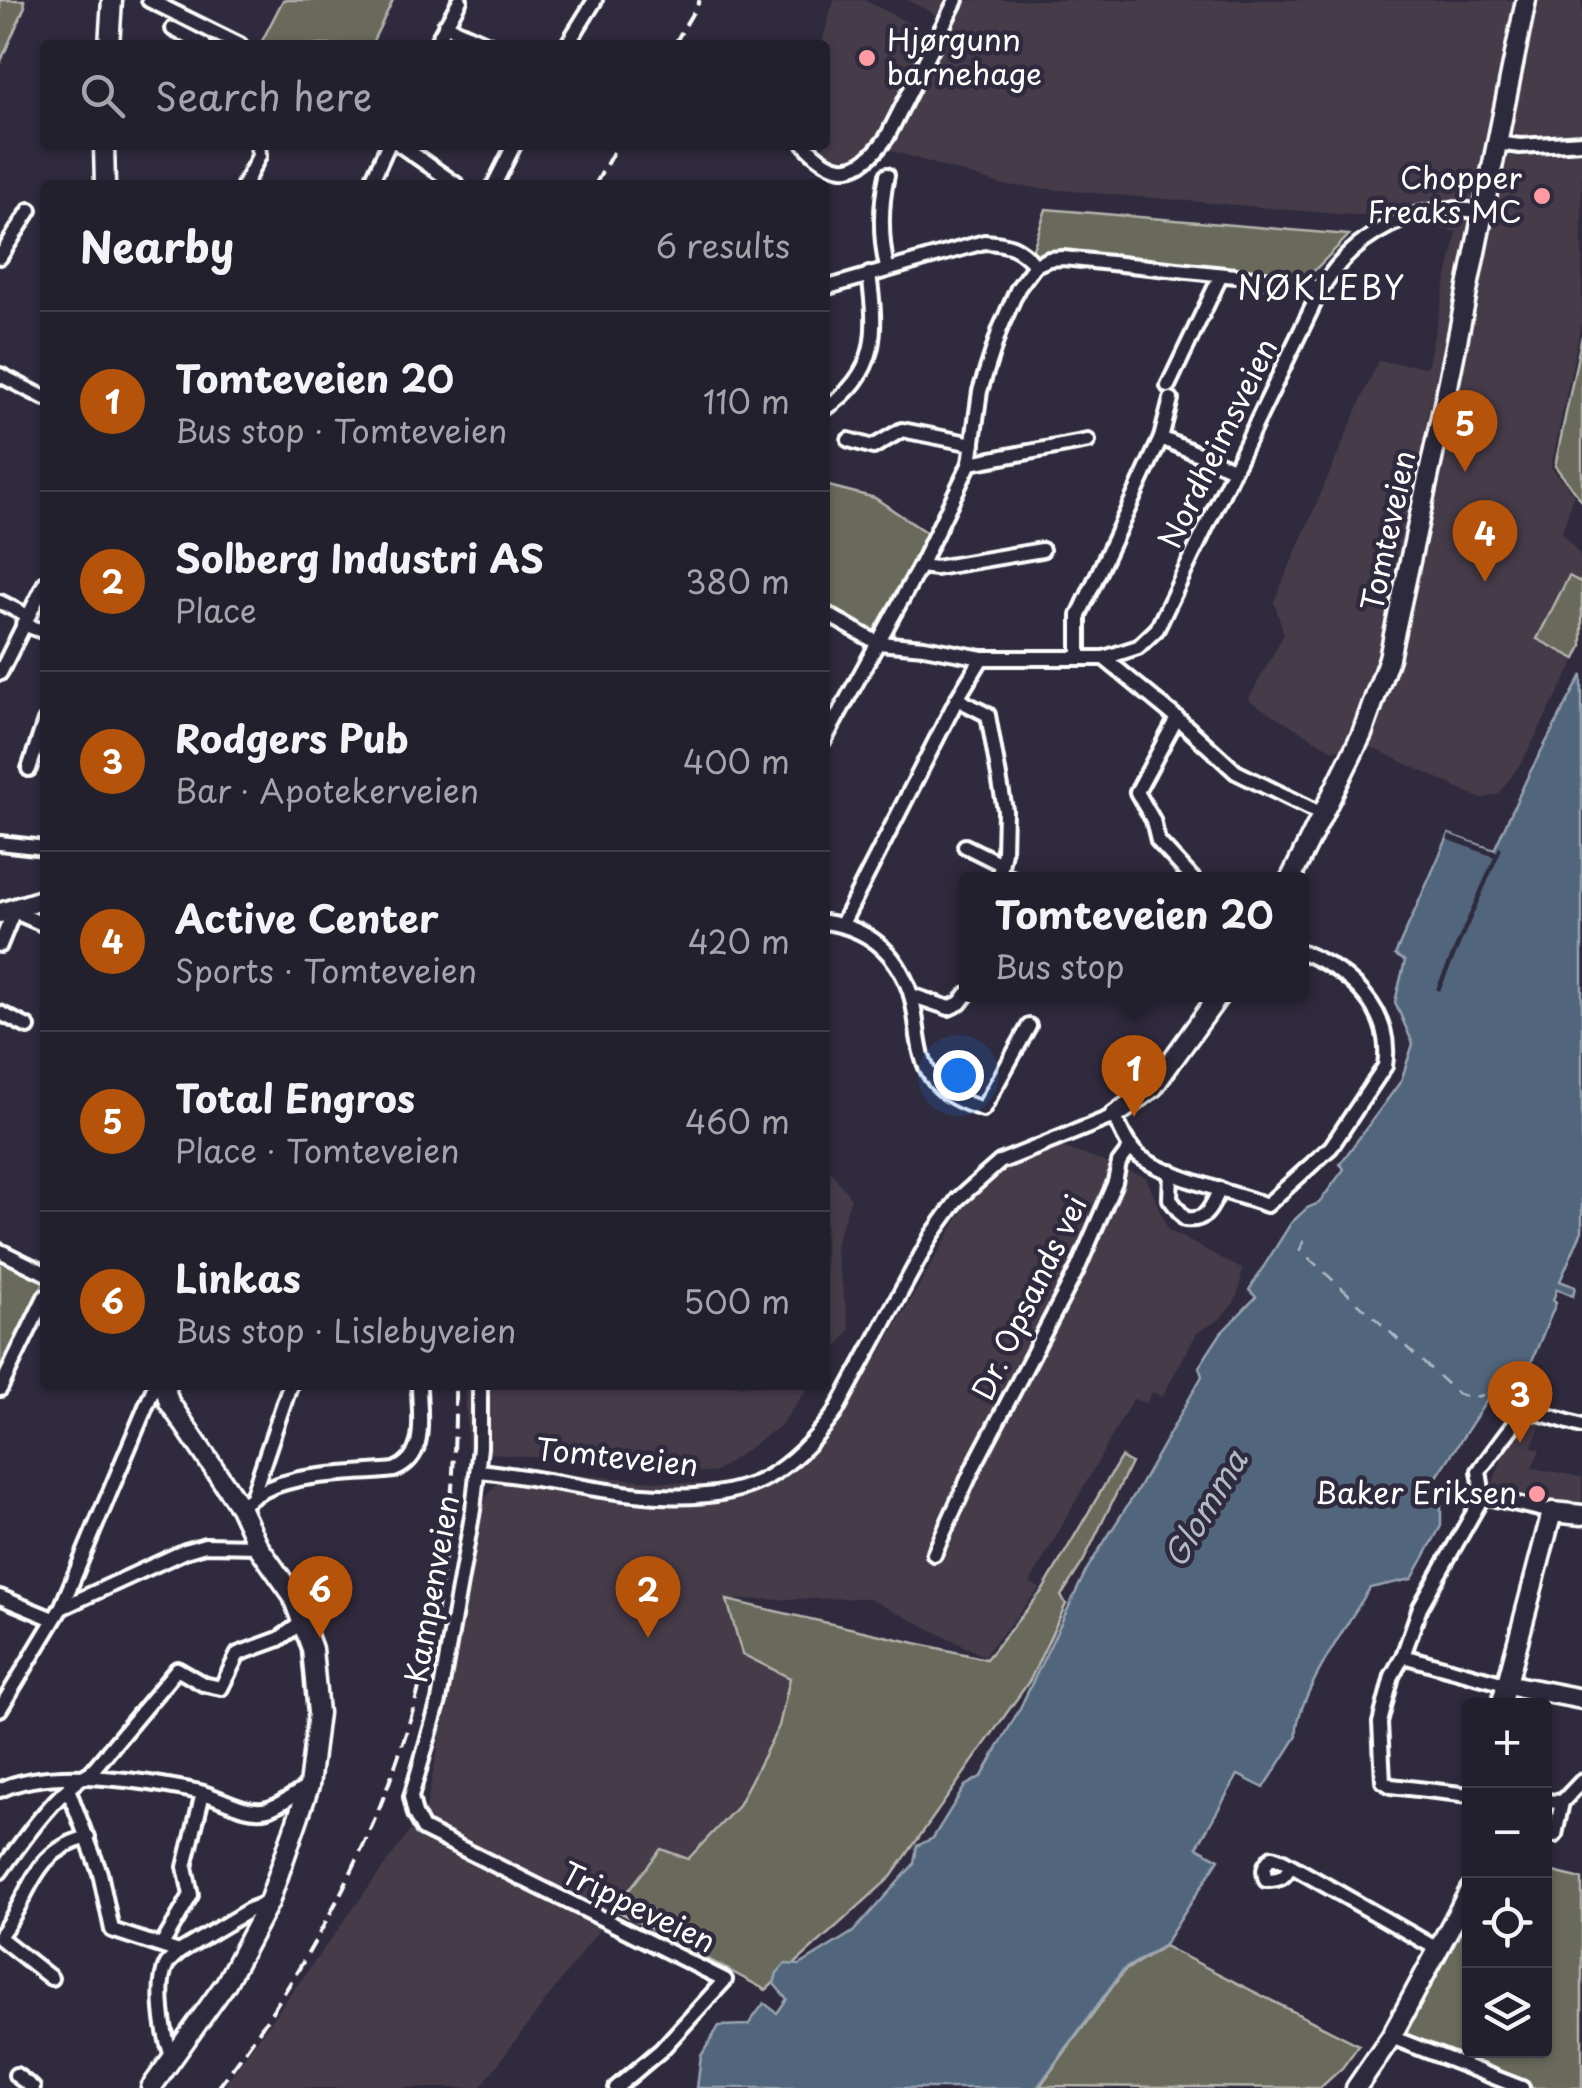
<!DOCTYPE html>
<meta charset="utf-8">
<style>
:root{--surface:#23202e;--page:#2f2d3a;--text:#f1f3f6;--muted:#a3a3aa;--line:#403e4a;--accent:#b45309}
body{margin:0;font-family:"Playpen Sans",sans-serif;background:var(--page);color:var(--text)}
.controls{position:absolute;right:30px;bottom:30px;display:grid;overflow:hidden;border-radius:10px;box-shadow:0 2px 8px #0004}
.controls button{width:90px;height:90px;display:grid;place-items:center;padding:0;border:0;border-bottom:2px solid var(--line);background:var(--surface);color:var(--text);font:50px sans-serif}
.you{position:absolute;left:958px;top:1075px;width:35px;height:35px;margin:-25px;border:8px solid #fff;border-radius:50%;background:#1a73e8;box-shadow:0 0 0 15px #1a73e833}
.badge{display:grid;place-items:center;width:65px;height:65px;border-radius:50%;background:var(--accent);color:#fff;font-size:32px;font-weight:700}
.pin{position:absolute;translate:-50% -82px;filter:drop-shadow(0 2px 5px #0008)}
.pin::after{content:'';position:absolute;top:52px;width:35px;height:30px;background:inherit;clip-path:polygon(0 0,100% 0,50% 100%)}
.popup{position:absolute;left:959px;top:872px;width:350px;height:130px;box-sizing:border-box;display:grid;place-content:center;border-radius:10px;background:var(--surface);filter:drop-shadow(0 2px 8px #0005);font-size:32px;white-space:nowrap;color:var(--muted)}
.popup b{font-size:38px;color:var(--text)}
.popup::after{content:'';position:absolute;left:50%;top:100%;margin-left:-20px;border:20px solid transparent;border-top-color:var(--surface)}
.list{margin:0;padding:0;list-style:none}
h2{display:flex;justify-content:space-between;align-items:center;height:130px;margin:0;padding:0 40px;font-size:42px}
h2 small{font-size:32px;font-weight:400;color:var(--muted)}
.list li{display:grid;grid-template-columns:65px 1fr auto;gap:30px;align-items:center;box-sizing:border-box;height:180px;padding:0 40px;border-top:2px solid var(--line)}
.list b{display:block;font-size:38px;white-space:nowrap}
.list p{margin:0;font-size:32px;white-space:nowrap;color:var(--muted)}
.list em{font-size:32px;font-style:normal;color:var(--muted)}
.icon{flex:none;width:55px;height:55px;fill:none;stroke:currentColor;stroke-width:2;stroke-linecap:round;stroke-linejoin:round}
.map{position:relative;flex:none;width:1582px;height:2088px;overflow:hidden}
.search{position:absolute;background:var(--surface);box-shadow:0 2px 8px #0004;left:40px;top:40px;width:790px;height:110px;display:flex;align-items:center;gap:25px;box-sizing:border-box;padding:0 35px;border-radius:10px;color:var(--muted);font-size:38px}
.panel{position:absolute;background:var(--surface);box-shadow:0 2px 8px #0004;left:40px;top:180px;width:790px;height:1210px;border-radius:10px}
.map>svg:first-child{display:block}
.built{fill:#443b48}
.green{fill:#696a5c;stroke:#b4b4ae;stroke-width:2.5}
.water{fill:#51667c;stroke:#97a3b0;stroke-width:2.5}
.pier{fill:#2f2a3d}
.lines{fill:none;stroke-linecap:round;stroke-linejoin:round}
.ferry{stroke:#b1bac4;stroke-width:2.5;stroke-dasharray:12 10;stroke-linecap:butt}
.street-casing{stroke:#fff;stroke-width:20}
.secondary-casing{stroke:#fff;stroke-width:25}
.street{stroke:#2f2a3d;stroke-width:12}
.secondary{stroke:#2f2a3d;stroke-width:18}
.rail{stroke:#fff;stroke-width:4;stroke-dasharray:15 8;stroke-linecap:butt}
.poi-dot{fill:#ff9aa2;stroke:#2f2a3d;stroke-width:4}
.labels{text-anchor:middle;stroke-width:9;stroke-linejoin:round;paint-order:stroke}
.poi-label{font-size:30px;fill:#fff;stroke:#2f2a3d;text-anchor:end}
.street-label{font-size:30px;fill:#fff;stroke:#2f2a3d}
.neighbourhood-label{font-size:32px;letter-spacing:2.5px;fill:#fff;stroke:#2f2a3d}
.water-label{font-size:32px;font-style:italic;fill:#b1bac4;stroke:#2f2a3d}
</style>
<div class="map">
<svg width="1582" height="2088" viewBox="0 0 1582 2088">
<rect width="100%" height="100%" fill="#2f2a3d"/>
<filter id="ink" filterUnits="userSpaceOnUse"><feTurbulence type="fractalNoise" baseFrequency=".01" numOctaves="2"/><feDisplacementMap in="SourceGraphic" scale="20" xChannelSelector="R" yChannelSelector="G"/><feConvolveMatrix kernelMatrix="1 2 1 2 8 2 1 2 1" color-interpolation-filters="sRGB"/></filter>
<g filter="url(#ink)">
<g class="built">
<polygon points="834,0 864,0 929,33 885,129 866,155 852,163 835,162 821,156 820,147 825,145 825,133 832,126 825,122 825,45 821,45"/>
<polygon points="908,0 1582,0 1582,320 1551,467 1574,495 1562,532 1582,558 1582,648 1523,760 1499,794 1482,799 1368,746 1332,750 1248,700 1284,634 1274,602 1378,361 1427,367 1457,232 1372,217 1003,185 889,150 951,23"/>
<polygon points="1056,1145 1146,1177 1168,1230 1242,1269 1240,1287 1234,1303 1220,1319 1197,1333 1162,1397 1152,1392 1146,1403 1133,1399 1030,1583 1040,1588 984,1656 868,1598 727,1600 791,1678 779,1726 737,1807 688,1859 660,1849 480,2088 222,2088 426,1809 485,1499 507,1470 711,1485 736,1499 783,1478 837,1427 964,1208 1004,1168"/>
<polygon points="825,1164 851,1198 835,1246 850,1330 825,1364"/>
<polygon points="465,1385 810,1385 780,1426 714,1473 504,1455 468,1448"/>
<polygon points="1533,1418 1542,1421 1532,1447 1540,1450 1532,1468 1582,1477 1582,1507 1496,1494 1492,1485 1509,1438"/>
</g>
<g class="green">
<polygon points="0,0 24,0 25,6 0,63"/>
<polygon points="283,0 393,0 371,45 260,45"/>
<polygon points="1046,209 1349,235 1302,283 1063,258 1035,265 1032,252"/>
<polygon points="1582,336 1582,501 1555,466"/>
<polygon points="825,485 875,498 934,538 878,643 825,613 825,600 831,586 825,579"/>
<polygon points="1569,576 1582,583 1582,646 1576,659 1537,639"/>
<polygon points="0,1259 44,1281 0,1372"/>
<polygon points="1121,1457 1131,1463 1083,1562 1061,1596 1066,1604 1030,1680 891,1877 766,1990 614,1909 661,1849 688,1859 737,1807 779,1726 790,1678 742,1654 727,1600 986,1659 1043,1590"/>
<polygon points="1545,1870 1582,1879 1582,2088 1532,2088 1397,2036 1469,1904 1470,2050 1544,2050"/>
<polygon points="1164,1946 1359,2045 1342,2068 1320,2088 1040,2086 1124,1971"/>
</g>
<path class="water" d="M1582,675V1231L1560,1281L1575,1287L1573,1296L1557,1289L1553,1300L1556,1303L1526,1375H1520L1512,1392L1500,1402L1489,1397L1425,1495L1441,1504V1526L1412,1579L1370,1588C1352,1617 1292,1704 1297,1736L1264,1788L1238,1775L1197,1847L1219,1859L1164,1945L1123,1970L1037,2088H697L701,2056L719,2026L748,2025L764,2003L777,2013L787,1999L774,1984L777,1973L785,1964L800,1965L853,1932L914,1864L917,1846L933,1838L965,1786L982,1776L1020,1708L1087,1569L1138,1489L1202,1376L1199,1367L1221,1333L1256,1297L1249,1290L1291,1223L1307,1208L1319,1203L1344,1169L1340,1164L1401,1081L1413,1044L1395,1002L1405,961L1395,955L1449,834L1494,850L1528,776Z"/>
<polygon class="pier" points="1449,834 1497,852 1499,847 1502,849 1440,991 1436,989 1494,857 1447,839"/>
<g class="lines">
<polyline class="ferry" points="1304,1240 1300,1250 1458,1394 1471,1398 1483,1395"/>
<defs>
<g id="street">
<polyline points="149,0 240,45"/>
<polyline points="445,25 490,45"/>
<polyline points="173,29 204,45"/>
<polyline points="435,45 460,0"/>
<polyline points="567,45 595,0"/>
<polyline points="1496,143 1520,146 1582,142"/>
<polyline points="400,145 457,185"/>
<path d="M805,145C837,179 860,175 887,137L956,0"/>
<polyline points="244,185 259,156 258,145"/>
<polyline points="370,185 388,145"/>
<polyline points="494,185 514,145"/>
<polyline points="0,257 30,210"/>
<path d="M887,268C880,236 880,207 887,175"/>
<path d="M825,288L984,242C1008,243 1020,247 1035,265"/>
<polyline points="0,375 45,398"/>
<polyline points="1168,386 1221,275"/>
<polyline points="1171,399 1161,438 1233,469"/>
<path d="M825,409C879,373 877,332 869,274"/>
<polyline points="849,440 873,447 902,430 973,444"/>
<polyline points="970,463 1088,441"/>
<polyline points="920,566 936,568 1042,550"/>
<polyline points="0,602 28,616"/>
<polyline points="825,613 878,643 924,647 982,658 1104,658 1177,718 1236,772 1324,815"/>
<polyline points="23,624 45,632"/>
<polyline points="1079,655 1079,615 1161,438"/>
<path d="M1104,658L1138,647L1157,629L1321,289C1353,235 1419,199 1482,212"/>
<polyline points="0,673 45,583"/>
<polyline points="957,699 988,715 1005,810 1004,852 998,880"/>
<polyline points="1177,718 1137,792 1153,820 1158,841 1194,880"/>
<polyline points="825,739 920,566 970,463 980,391 1000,329 1018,288 1035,265 1049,259 1063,258 1302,283 1321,289"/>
<polyline points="29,769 45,721"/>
<polyline points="0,843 45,848"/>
<polyline points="965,846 1001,864"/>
<polyline points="999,873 1016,880"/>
<path d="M825,922C868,928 896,951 910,992C920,1022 914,1056 935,1082C947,1096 966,1104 983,1109L1029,1026"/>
<polyline points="842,924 957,699 982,658"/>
<polyline points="0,945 15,908 22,915 45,925"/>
<polyline points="911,995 949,1008 960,1003 967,994"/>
<polyline points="0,1013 28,1027"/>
<path d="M1171,1172L1170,1199L1185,1219C1208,1222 1211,1206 1220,1189"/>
<polyline points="0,1251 45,1273"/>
<polyline points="480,1385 480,1447 473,1510 439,1701 411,1797 415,1814 423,1829 725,1980 661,2050 616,2088"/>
<polyline points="0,1389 45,1297"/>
<path d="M478,1471C562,1478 691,1521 768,1477C795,1461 816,1438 835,1413L932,1235L958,1199L1000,1162L1114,1116C1121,1129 1127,1147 1139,1156C1167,1177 1233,1193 1267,1205L1331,1147L1385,1066C1394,1010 1349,971 1302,952"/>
<polyline points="253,1494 290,1385"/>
<polyline points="1483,1496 1552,1512"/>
<path d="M240,1507C278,1470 344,1476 394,1470C429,1456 419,1417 419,1385"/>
<polyline points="934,1554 974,1466 1078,1268 1115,1182 1119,1163 1131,1147"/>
<polyline points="0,1597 53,1619"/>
<polyline points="61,1608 185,1551 205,1545 258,1546"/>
<polyline points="1403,1656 1505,1684"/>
<polyline points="0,1709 61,1608 155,1385"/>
<path d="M0,1790C50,1765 146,1781 200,1792C220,1797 246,1815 268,1809C281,1805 296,1793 309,1786"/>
<polyline points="69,1791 100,1873 112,1930 179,1952 251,1909 269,1902"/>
<polyline points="1470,1795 1391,1786 1383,1781 1380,1723 1392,1676 1403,1656 1420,1607 1483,1496 1479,1471 1525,1409 1582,1426"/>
<polyline points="1544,1801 1562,1802"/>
<polyline points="1555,1835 1562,1802 1582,1781"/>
<path d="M1290,1867C1284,1878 1280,1880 1266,1880C1262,1869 1264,1865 1272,1857L1283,1861L1439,1950"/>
<path d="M0,1872C23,1840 57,1790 91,1772L177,1669L203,1684L221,1688L238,1654L279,1639L304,1621"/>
<path d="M0,1935C33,1894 29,1853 88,1837"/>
<polyline points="0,1938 51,1978"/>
<polyline points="162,1945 191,1895 185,1867 203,1793"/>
<polyline points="1391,2037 1522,2088"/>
<path d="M173,2056C163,2039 156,1982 167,1964C168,1962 178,1953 179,1952"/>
<polyline points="16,2075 33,2088"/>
</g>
<g id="secondary">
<polyline points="109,45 112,0"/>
<polyline points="104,145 105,185"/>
<polyline points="1290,880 1362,734 1389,658 1449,381 1526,0"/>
<polyline points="0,913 45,899"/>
<polyline points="1114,1116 1153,1087 1220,994"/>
<polyline points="1505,1684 1582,1699"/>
<polyline points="1501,1706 1552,1512 1582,1515"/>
<polyline points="151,2088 226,1983 269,1902 309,1786 318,1713 312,1649 292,1594 258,1546 240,1507 169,1402 164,1385"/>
<polyline points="1356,2088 1391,2037 1470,1890"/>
</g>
</defs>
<use href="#street" class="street-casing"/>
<use href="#secondary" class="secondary-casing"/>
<use href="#street" class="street"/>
<use href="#secondary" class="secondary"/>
<g class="rail">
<polyline points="674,45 700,0"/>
<polyline points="595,185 617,145"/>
<path d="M218,2088C379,1875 458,1654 455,1385"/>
</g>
</g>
</g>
<g class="poi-dot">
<circle cx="867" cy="58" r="10"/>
<circle cx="1542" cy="196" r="10"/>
<circle cx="1537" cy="1494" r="10"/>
</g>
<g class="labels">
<g class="poi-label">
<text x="887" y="51" text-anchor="start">Hjørgunn<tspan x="887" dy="34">barnehage</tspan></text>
<text x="1522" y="189">Chopper<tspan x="1522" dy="34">Freaks MC</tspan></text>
<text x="1517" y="1504">Baker Eriksen</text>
</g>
<g class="street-label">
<text transform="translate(1219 444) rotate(-64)" y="10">Nordheimsveien</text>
<text transform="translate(1389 531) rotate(-78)" y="10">Tomteveien</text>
<text transform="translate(1030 1298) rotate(-64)" y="10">Dr. Opsands vei</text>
<text transform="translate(617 1458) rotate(6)" y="10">Tomteveien</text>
<text transform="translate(433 1589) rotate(-80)" y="10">Kampenveien</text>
<text transform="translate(638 1908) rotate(26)" y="10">Trippeveien</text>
</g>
<g class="neighbourhood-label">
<text x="1322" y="300">NØKLEBY</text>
</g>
<g class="water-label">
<text transform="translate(1206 1509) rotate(-59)" y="11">Glomma</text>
</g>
</g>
</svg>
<div class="controls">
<button>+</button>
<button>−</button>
<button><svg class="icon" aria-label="locate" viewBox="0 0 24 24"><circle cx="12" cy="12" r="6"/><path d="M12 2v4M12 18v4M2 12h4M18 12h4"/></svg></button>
<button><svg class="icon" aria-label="layers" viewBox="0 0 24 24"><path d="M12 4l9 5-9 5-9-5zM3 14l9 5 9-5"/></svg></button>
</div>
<div class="you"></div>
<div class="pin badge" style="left:1134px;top:1117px">1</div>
<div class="popup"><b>Tomteveien 20</b>Bus stop</div>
<div class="pin badge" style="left:648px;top:1638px">2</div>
<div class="pin badge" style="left:1520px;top:1443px">3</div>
<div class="pin badge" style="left:1485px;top:582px">4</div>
<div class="pin badge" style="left:1465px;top:472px">5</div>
<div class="pin badge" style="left:320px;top:1638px">6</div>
<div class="search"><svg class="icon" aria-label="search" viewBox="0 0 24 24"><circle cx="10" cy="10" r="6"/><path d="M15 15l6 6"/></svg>Search here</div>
<section class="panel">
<h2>Nearby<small>6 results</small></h2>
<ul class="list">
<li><span class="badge">1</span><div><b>Tomteveien 20</b><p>Bus stop · Tomteveien</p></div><em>110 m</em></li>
<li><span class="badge">2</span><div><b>Solberg Industri AS</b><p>Place</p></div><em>380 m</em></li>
<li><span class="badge">3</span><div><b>Rodgers Pub</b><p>Bar · Apotekerveien</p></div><em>400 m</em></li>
<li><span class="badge">4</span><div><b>Active Center</b><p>Sports · Tomteveien</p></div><em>420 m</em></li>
<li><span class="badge">5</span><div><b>Total Engros</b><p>Place · Tomteveien</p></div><em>460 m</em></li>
<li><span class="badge">6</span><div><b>Linkas</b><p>Bus stop · Lislebyveien</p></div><em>500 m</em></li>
</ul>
</section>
</div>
